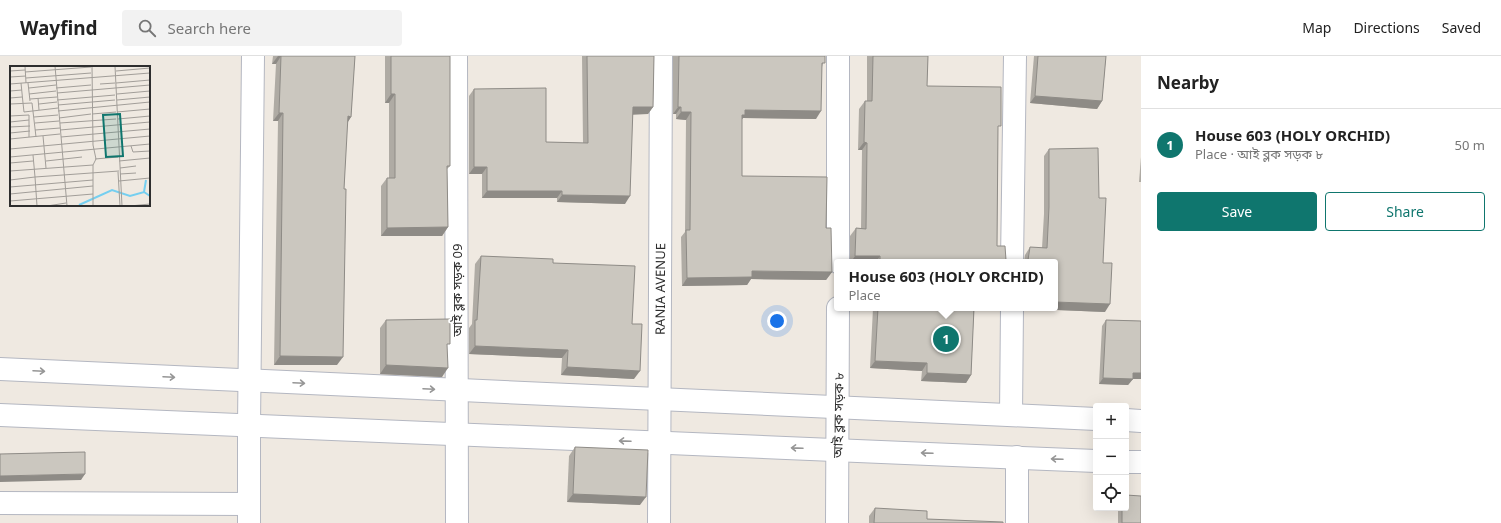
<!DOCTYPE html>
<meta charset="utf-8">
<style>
:root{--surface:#fff;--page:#f2f2f2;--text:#222;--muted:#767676;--line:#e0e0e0;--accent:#0f766e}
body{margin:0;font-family:"Noto Sans","Noto Sans Bengali",sans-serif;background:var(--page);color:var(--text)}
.controls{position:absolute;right:12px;bottom:12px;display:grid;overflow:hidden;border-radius:4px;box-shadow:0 4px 16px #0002}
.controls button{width:36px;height:36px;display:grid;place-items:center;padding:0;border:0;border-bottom:1px solid var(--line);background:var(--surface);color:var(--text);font:20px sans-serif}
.you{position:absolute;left:777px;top:265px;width:14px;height:14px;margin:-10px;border:3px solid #fff;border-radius:50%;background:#1a73e8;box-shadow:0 0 0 6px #1a73e833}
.badge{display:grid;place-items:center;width:26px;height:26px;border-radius:50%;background:var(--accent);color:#fff;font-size:13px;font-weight:700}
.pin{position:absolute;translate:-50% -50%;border:2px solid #fff;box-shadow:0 1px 4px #0006}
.popup{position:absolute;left:834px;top:203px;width:224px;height:52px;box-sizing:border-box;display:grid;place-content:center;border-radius:4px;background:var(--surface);filter:drop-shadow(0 1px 3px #0005);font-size:13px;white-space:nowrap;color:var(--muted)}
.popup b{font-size:15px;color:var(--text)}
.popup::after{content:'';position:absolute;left:50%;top:100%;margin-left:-8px;border:8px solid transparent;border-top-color:var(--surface)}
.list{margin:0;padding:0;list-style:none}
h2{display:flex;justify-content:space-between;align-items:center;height:52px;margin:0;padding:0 16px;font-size:17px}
h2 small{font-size:13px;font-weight:400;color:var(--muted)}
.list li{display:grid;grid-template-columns:26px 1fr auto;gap:12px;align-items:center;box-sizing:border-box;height:72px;padding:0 16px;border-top:1px solid var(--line)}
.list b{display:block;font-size:15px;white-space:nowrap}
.list p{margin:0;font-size:13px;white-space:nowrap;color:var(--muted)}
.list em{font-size:13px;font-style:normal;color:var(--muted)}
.actions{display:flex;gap:8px;padding:12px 16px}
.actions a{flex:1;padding:9px 0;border:1px solid var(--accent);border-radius:4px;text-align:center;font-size:14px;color:var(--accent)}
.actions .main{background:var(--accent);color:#fff}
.icon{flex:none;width:22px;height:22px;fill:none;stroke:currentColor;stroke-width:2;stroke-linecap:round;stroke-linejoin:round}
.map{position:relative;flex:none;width:1141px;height:467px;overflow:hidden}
header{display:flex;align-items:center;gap:24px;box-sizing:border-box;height:56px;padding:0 20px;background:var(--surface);border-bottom:1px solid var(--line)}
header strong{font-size:19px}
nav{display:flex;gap:22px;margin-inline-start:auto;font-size:14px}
.search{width:280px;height:36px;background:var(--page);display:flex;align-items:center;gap:10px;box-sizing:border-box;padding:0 14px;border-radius:4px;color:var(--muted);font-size:15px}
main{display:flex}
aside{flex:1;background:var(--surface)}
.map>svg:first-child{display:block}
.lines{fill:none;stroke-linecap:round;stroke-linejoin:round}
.minor-casing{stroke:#b4b7c1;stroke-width:24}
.minor{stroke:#fff;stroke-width:22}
.wall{fill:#afaba4}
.shaded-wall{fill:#8e8b86}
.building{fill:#cbc7bf;stroke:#8e8b86}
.oneway{stroke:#969696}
.labels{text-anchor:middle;stroke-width:3.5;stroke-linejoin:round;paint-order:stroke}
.street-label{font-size:13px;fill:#2e2e2e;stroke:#fff}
.inset-river{fill:none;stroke:#75cff0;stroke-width:2}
.inset-road{fill:none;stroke:#a29e99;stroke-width:1}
.view{fill:#0f766e;fill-opacity:0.15;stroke:#0f766e;stroke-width:2}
.inset-edge{fill:none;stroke:#2e2e2e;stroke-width:2}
</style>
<header>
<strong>Wayfind</strong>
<div class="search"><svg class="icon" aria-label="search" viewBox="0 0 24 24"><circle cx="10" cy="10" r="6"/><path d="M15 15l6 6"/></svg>Search here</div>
<nav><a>Map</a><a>Directions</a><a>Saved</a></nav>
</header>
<main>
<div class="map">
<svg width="1141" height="467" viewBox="0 0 1141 467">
<rect width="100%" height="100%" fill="#efe9e1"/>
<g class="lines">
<defs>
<g id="minor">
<polyline points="456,0 457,467"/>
<polyline points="838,0 838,206"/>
<polyline points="1012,206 1015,0"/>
<polyline points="0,313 1096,363"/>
<polyline points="0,359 1096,405"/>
<polyline points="1011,359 1012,252"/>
<polyline points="1126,364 1141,365"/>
<polyline points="1017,401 1017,467"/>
<polyline points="1126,406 1141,406"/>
<polyline points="0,447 249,448"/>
<polyline points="249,467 249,369 253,0"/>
<path id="s1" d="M659,467L661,0"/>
<polyline points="837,467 838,252"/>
</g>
</defs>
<use href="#minor" class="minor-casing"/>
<use href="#minor" class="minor"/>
</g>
<g class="wall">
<polygon points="273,0 355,0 351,61 347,67 344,133 337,309 274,309 278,65 273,65 276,8 272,8"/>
<polygon points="385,0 450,0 450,110 447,113 448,171 442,180 381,180 381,130 387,122 389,122 389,47 385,47"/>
<polygon points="582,0 654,0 653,51 648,58 633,58 625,148 557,146 557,142 482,142 482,118 469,118 469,40 474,33 546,86 583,87"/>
<polygon points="673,0 825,0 822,11 816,63 743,62 742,63 742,120 826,172 832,216 826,224 751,223 747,229 682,230 681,181 685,176 686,64 676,63 676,58 673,58"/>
<polygon points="867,0 928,0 927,30 998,74 997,190 1008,206 850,206 850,180 856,172 861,172 862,94 858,94 859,53 865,45 867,45"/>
<polygon points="1034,0 1106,0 1102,45 1097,53 1030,47"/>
<polygon points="1049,93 1099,142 1103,207 1105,256 1033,253 1033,252 1055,252 1055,206 1024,206 1025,199 1030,191 1042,192 1044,158 1044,100"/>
<polygon points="1141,101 1141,126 1139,126"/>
<polygon points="481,200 553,207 632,268 634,323 561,319 562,302 469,298 469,272 472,268 475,208"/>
<polygon points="873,252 974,252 971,319 966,327 921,325 922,315 870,312"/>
<polygon points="386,264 447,292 442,321 380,318 380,272"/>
<polygon points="1106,264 1141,265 1141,323 1133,323 1128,329 1099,328 1102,270"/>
<polygon points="575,391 640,449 567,446 569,400"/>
<polygon points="875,452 927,463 1003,467 869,467 869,460"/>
<polygon points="1118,452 1126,452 1141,467 1118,467"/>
</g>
<g class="shaded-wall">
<polygon points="278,0 281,0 276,8 272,8"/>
<polygon points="391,38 395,38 389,47 385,47"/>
<polygon points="1035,40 1102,45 1097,53 1030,47"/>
<polygon points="633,51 653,51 648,58 628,59"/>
<polygon points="678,51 681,51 676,58 673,58"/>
<polygon points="745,54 821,55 816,63 743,62 740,66 737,66"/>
<polygon points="681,56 691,56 686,64 676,63"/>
<polygon points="279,57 283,57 278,65 273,65"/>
<polygon points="348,60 351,61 346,69"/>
<polygon points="864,86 867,87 862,94 858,94"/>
<polygon points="474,111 487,111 482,118 469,118"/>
<polygon points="487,135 562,135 557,142 482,142"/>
<polygon points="562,139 630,140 625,148 557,146"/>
<polygon points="448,171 442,180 381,180 387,172"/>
<polygon points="855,200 880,200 876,206 851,206"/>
<polygon points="752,215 832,216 826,224 751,223 747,229 682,230 687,222"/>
<polygon points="1055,246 1110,248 1105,256 1033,253 1034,252 1055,252"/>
<polygon points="475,290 568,294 562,302 469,298"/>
<polygon points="280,300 343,301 337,309 274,309"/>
<polygon points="875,305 927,307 922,315 870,312"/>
<polygon points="386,309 448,312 442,321 380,318"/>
<polygon points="567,311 640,315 634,323 561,319"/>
<polygon points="927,317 971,319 966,327 921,325"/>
<polygon points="1133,317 1141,317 1141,323 1131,323 1133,323 1128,329 1099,328 1103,322"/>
<polygon points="85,418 81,424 0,426 0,420"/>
<polygon points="573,438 646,441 640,449 567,446"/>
</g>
<g class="building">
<polygon points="278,0 355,0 351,61 348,60 344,133 346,133 343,301 280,300 283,57 279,57 281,0"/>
<polygon points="391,0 450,0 450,110 447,110 448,171 387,172 387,122 395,122 395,38 391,38"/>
<polygon points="587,0 654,0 653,51 633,51 630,140 562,139 562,135 487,135 487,111 474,111 474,33 546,32 546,86 588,87"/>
<polygon points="679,0 825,0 825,7 822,7 821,55 745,54 745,59 742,59 742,120 827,121 826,172 831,172 832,216 752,215 752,221 687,222 686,174 690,174 691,56 681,56 681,51 678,51"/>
<polygon points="873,0 928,0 927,30 1001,31 1001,70 998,70 997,190 1005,190 1006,204 1008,206 880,206 880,200 855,200 856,172 866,173 867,87 864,86 865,45 872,45"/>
<polygon points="1038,0 1106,0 1102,45 1035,40"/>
<polygon points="1098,92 1099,142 1106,142 1103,207 1112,207 1110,248 1055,246 1055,206 1027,206 1028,204 1030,191 1047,192 1049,151 1049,93"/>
<polygon points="481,200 553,203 553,207 635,210 632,268 642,268 640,315 567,311 568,294 475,290 475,264 477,264"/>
<polygon points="878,252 974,252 971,319 927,317 927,307 875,305"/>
<polygon points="450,263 450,288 447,288 448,312 386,309 386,264"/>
<polygon points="1106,264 1141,265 1141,317 1133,317 1133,323 1103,322"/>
<polygon points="575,391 648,394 646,441 573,438"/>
<polygon points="85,396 85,418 0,420 0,398"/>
<polygon points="1126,439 1141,440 1141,467 1122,467 1122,452 1126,452"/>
<polygon points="875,452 927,455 927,463 1003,466 1003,467 874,467"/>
</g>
<defs><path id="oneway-shaft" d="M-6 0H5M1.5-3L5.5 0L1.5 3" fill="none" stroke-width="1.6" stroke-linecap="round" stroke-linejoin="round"/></defs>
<g class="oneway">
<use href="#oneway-shaft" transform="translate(39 315) rotate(3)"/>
<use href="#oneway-shaft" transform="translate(169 321) rotate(3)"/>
<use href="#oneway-shaft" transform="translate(299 327) rotate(3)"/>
<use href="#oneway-shaft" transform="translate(429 333) rotate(3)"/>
<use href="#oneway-shaft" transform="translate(625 385) rotate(-178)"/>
<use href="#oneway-shaft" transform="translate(797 392) rotate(-178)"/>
<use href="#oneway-shaft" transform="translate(927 397) rotate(-178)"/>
<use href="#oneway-shaft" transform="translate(1057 403) rotate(-178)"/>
</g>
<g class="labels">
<g class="street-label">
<text dy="5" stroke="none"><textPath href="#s1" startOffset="234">RANIA AVENUE</textPath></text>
<text transform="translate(457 234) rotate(-90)" y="5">আই ব্লক সড়ক 09</text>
<text transform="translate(838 359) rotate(-89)" y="5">আই ব্লক সড়ক ৮</text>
</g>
</g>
<g transform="translate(10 10)">
<rect width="140" height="140" fill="#efe9e1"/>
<path class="inset-river" d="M134,126L136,114M69,139L102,124L120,130L134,126L140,130"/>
<path class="inset-road" d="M15,0L16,17M45,0L57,140M82,0L83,79L86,93L83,99V140M105,0L112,140M0,5L15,4M106,5L140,2M15,6L81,1M0,11L16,10M16,12L81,7M11,17L13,37M18,17L20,35M106,17L140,14M0,18L140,7M90,18L105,17M19,22L46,19M46,22L81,19M0,25L12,24M47,27L140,19M19,28L46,25M107,28L140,25M0,32L12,31M28,32L29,44M20,33L47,31M47,34L105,29M107,34L140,31M13,37L14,46L48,42M0,38L22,37L26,71M29,38L47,36M48,39L105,34M48,45L140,36M107,46L140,43M82,48L106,46M0,50L19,49V71M24,51L48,49M49,52L81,48M108,53L140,50M0,56L19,54M25,57L49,55M50,57L106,53M0,61L20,60M25,64L50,62M50,64L140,56M0,67L20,65M33,70L36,102M51,71L140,63M0,73L50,68M121,80L123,86L140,85M0,83L140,70M23,89L25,111L109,105M0,91L140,78M85,93L108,91M36,95L72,91M109,95L140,92M0,97L23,95M110,102L126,100M0,105L83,99M108,106L110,140M110,108L126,107M0,114L25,111L27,140M109,115L140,112M0,121L83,114M0,128L83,120M0,135L83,128M37,140L56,137M120,140L140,138"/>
<path class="view" d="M110,48L113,90L96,91L93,49Z"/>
<rect width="140" height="140" class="inset-edge"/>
</g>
</svg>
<div class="controls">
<button>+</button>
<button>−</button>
<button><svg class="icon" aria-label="locate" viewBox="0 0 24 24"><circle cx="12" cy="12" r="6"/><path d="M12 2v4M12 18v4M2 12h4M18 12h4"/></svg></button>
</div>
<div class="you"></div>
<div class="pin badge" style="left:946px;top:283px">1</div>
<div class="popup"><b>House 603 (HOLY ORCHID)</b>Place</div>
</div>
<aside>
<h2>Nearby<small></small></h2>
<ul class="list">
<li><span class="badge">1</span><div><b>House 603 (HOLY ORCHID)</b><p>Place · আই ব্লক সড়ক ৮</p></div><em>50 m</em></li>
</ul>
<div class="actions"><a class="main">Save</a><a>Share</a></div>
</aside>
</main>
